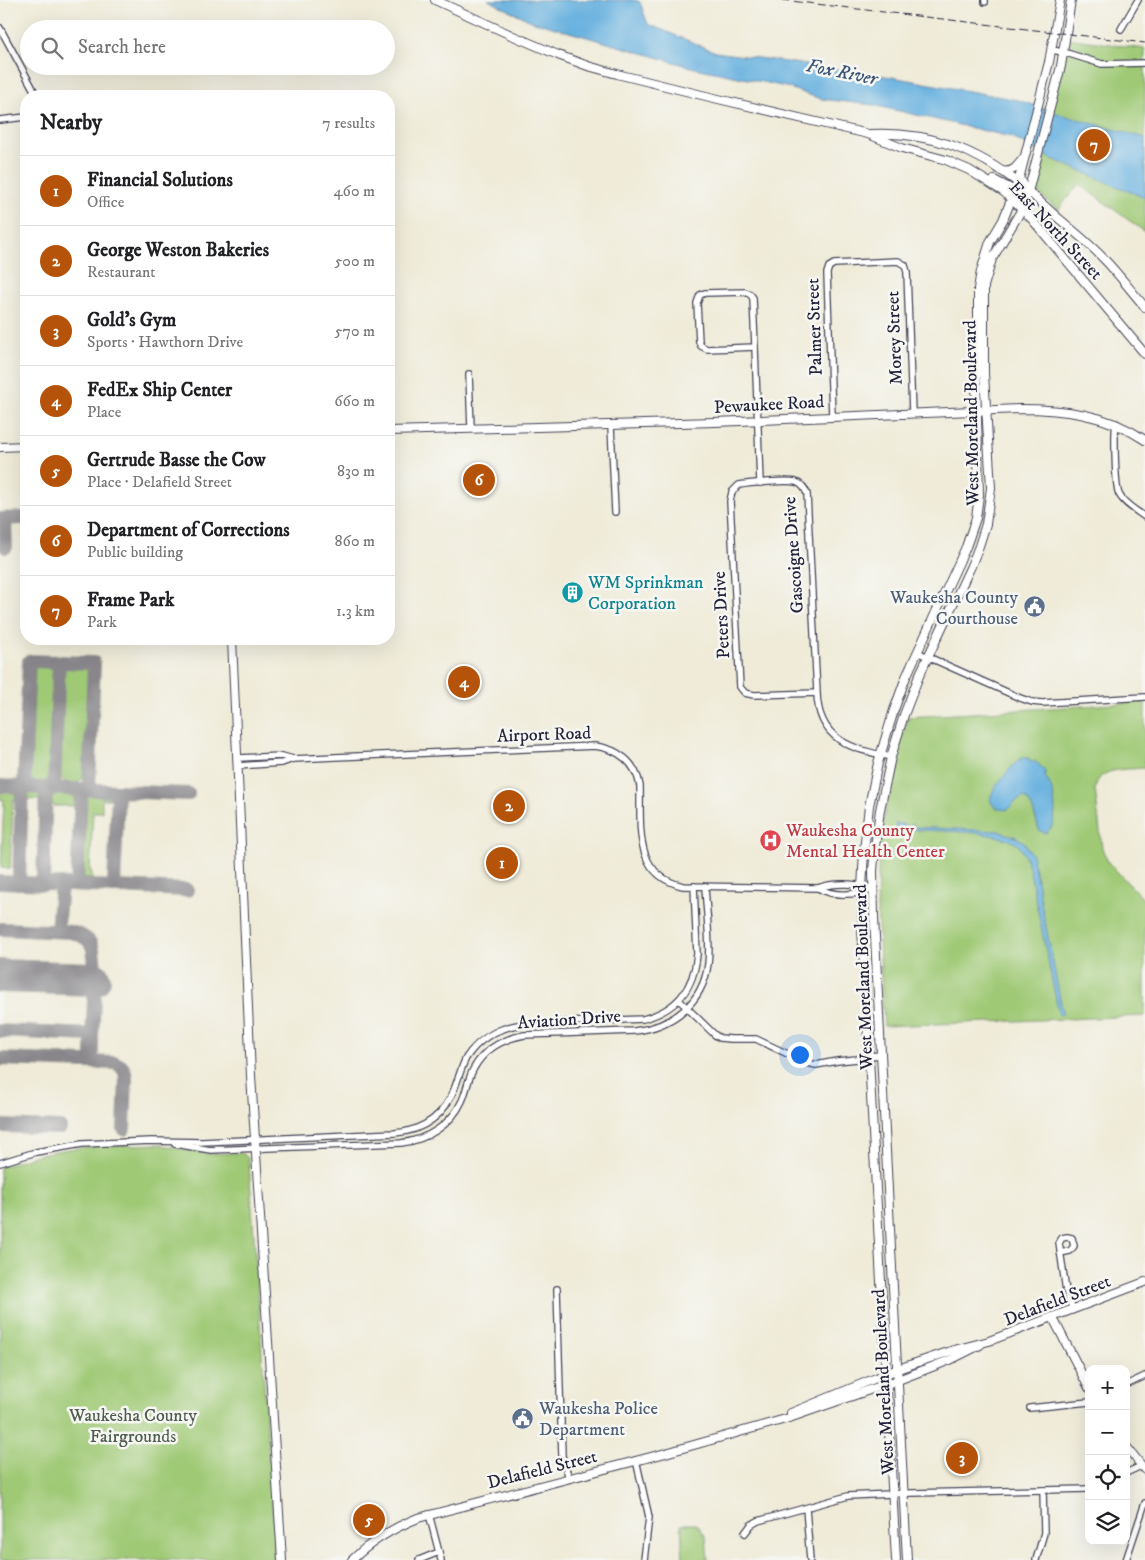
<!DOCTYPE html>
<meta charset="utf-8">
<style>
:root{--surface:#fff;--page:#f6f6f6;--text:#202124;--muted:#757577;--line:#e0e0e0;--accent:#b45309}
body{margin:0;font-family:"IM FELL DW Pica",serif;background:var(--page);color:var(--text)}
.controls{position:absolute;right:15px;bottom:15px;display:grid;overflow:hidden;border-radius:10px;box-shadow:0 5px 20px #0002}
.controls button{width:45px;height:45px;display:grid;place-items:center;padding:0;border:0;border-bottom:1px solid var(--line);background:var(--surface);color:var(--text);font:25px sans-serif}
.you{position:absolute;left:799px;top:1054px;width:18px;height:18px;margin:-12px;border:4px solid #fff;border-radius:50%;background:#1a73e8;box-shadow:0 0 0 8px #1a73e833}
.badge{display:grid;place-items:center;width:32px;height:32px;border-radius:50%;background:var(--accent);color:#fff;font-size:16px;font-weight:700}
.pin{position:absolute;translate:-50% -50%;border:2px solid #fff;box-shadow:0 1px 5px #0006}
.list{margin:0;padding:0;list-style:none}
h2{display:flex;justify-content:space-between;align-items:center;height:65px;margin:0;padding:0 20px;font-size:21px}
h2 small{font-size:16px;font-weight:400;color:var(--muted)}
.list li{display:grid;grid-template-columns:32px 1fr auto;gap:15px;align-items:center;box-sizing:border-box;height:70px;padding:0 20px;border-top:1px solid var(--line)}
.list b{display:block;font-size:19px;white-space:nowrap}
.list p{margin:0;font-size:16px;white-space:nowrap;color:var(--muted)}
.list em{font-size:16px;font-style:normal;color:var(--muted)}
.icon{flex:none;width:28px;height:28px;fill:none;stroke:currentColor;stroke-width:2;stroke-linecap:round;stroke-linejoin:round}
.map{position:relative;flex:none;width:1145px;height:1560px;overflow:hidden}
.search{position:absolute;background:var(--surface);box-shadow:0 5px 20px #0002;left:20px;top:20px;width:375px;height:55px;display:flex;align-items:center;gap:12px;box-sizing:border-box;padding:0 18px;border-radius:28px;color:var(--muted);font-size:19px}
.panel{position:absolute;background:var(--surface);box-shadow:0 5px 20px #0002;left:20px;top:90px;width:375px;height:555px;border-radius:20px}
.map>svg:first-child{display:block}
.green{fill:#9fc975;stroke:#607658}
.water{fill:#67b1df;stroke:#446a8d}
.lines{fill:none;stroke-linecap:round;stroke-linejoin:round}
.taxiway{stroke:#88868a;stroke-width:14}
.runway{stroke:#88868a;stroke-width:34}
.street-casing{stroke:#414053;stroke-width:8}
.secondary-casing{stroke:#414053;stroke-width:10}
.street{stroke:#fff;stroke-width:5.5}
.secondary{stroke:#fff;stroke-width:8}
.rail{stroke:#22223b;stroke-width:1;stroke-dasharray:8 4;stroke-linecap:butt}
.labels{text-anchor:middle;stroke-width:5;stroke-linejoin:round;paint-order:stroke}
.street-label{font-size:18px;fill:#22223b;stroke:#f6f6f2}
.culture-label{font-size:18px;fill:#0d838f;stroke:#f6f6f2;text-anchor:start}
.service-label{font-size:18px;fill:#4e5e75;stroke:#f6f6f2;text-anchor:end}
.health-label{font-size:18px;fill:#be3a42;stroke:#f6f6f2;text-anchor:start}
.park-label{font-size:18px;fill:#4e5c4f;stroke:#f6f6f2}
.water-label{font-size:19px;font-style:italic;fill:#3a5474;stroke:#f6f6f2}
</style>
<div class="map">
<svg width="1145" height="1560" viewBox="0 0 1145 1560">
<rect width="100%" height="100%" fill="#f6f6f2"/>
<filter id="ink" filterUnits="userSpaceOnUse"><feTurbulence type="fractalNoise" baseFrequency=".02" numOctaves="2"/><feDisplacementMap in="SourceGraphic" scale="10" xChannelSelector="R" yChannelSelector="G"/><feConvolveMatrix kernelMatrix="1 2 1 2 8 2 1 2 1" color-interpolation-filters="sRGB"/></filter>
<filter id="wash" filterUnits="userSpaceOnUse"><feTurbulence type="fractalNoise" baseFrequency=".0096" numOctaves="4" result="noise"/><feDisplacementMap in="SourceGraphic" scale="20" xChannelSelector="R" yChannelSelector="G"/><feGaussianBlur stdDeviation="1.12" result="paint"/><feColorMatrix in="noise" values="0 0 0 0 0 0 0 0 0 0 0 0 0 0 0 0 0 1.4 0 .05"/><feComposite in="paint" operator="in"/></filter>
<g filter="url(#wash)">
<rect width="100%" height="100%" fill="#efebd8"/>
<g class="green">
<polygon points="1068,38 1145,49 1145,232 1079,184 1058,210 1035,190 1035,183"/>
<path d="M35,664L52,665L54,666L56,670L52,771L49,779C39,786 30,782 28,771L32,668Z"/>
<path d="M67,665L85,666L87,667L89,672L86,773C79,788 62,787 58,771L62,669Z"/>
<path d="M1145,702V768C1127,770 1098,766 1095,789L1102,848L1108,862L1145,901V1016L884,1026L877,908L879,847L892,773L908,717Z"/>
<polygon points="3,790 16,791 19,795 17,799 13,800 10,869 1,868 4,800 0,799 0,792"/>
<polygon points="30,791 39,792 40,800 26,799 25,795"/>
<path d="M58,791L78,792L79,806H54L52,804C52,797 52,794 58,791Z"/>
<polygon points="85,792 112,793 114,796 114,799 102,799 102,812 93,812 90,871 92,872 92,879 80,878 84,795"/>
<path d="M157,1144L207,1154L240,1153C246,1154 248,1158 249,1163L276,1560H0V1167C19,1161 37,1154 56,1151C89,1145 123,1146 157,1144Z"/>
<polygon points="681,1524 697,1524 706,1537 708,1560 683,1560"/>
</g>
<g class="water">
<polygon points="488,0 635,0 640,2 648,24 716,52 892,77 1018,100 1063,115 1145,138 1145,198 1052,159 1011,137 873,105 821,99 786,87 695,68 531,21"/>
<path d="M1022,758H1029V760L1032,762L1034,761C1037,762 1044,769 1045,772V777C1055,786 1061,826 1045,833L1039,830C1035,818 1034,807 1025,797L1016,801L1007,810C978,807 994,788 1005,775C1010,769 1015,762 1022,758Z"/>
<path d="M895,823L901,824L908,827L912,824L914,827L998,831L1016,837L1024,842L1032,855L1063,1014L1059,1015L1029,867C1026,859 1024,852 1019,846C1003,829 932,832 908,829H896Z"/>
</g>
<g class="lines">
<g class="taxiway">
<polyline points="0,519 22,518"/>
<polyline points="5,519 6,547"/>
<polyline points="0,786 188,794"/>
<polyline points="24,787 29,661 94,663 89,789"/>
<polyline points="54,788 59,662"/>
<polyline points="0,882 187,890"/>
<polyline points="19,883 22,787"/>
<polyline points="43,884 46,788"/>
<polyline points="77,885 81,789"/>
<polyline points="114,887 118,791"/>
<path d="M0,929L71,932C79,934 87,937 91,944C98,955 93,1018 92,1035L0,1031"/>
<polyline points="57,931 61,884"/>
<path d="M0,1059L115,1063C122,1065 125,1070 126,1077L124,1129"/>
<polyline points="92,1062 92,1035"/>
<polyline points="0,1126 60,1128"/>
</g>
<polyline class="runway" points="0,976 94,979"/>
</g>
</g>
<g filter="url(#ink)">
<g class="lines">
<defs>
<g id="street">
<polyline points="985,2 985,0"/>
<polyline points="0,28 37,96"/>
<polyline points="1121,29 1138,0"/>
<polyline points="1052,50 1063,52 1102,64 1145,63"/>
<polyline points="0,120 26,117"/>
<polygon points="745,292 750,294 753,298 755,347 707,349 701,346 699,342 697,303 700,295 705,293"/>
<polyline points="755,347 760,483"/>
<polyline points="469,374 471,428"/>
<polyline points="832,416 827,273 829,267 834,264 898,261 905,265 907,272 912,413"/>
<path d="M1116,423C1114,433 1115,486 1119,494C1123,503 1137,511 1145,517"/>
<polyline points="611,426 615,512"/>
<polyline points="917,652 1020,698 1032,702 1042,703 1145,697"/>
<path d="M817,693L754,695L745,693L740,687L730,501L732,492L739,485C750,483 787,480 796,482C802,484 805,488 807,494L817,693C818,740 851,749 891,757"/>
<polyline points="238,758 282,756 293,759"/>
<path d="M238,766L282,763L293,759L335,757L595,746C618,749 636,762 640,786C641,827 633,875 683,886L818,888C834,882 857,883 873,889"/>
<path d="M818,888C833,897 857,895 873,889"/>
<polyline points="679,1000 715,1035 720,1038 731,1039 756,1039 807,1063 816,1065 837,1061 857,1059 869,1056 881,1055"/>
<path d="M175,1144L211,1150L401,1143C427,1140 451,1125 462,1101C467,1090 468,1078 474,1068C485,1048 503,1039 524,1035L634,1031C672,1027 703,1003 708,964C711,942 706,909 705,886"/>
<path d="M0,1163L36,1152L82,1144L151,1141L202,1142L395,1133C424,1131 446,1114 455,1087C459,1077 461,1068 466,1058C479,1038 500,1027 523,1024L643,1019C677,1010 694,989 697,954L694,886"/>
<polyline points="1060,1253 1070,1251 1074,1246 1072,1238 1067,1237 1062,1238 1059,1243 1066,1291 1073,1310"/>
<polyline points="557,1289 562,1456 569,1478"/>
<polyline points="1126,1385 1145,1376"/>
<polyline points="1030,1408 1089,1402"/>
<polyline points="636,1460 649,1517 644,1560"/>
<polyline points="1126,1473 1141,1466"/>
<polyline points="806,1508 810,1560"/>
<polyline points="429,1514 441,1560"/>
<polyline points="745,1533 751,1525 758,1521 848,1496 912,1493 1089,1489"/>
<polyline points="419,1560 439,1552"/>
<polyline points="1036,1560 1044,1533 1043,1490"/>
<polyline points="1126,1560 1145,1503"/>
</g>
<g id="secondary">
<polyline points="435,0 511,35 558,55 588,66 617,74 714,98 868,134 902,148 946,160 969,170 1004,192 1031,218 1145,354"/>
<path d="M870,134C928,131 976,149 1021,185C1031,193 1040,202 1049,210C1067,226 1087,241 1103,258C1118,273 1131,291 1145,307"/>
<path d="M1001,171C1012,173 1016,168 1022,160"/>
<polyline points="994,180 1019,193"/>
<polyline points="1021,207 1020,193 1022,182"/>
<path d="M389,431L715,422L1019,409C1063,409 1107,414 1145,440"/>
<polyline points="0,447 26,446"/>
<polyline points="232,639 251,1076 282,1560"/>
<polyline points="1053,1318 1089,1388"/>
<polyline points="791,1413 898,1369 954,1350 989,1341 1145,1282"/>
<polyline points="1126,1446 1145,1470"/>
<path d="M352,1560C371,1541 393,1528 418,1518L662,1454L789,1418L898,1380L950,1360L980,1345"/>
<polyline points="896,1560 862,928 862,889 864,851 869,806 878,763 894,710 906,677 966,547 976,518 979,495 976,377 978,349 978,289 981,271 990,242 1003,220 1018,183 1049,62 1060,0"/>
<polyline points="907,1560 874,917 873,871 875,847 880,810 891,757 904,715 919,676 971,566 979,546 986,524 991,488 984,374 984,286 992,259 1022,209 1028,192 1061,66 1071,0"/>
</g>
</defs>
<use href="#street" class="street-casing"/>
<use href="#secondary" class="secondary-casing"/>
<use href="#street" class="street"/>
<use href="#secondary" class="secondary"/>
<polyline class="rail" points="782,0 1145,43"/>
</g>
</g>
<defs>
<symbol id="building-disc" viewBox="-11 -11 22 22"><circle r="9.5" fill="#0f9aa8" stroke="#f6f6f2"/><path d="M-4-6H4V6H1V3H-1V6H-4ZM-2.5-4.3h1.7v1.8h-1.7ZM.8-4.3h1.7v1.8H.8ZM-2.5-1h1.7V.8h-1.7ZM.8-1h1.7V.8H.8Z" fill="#fff"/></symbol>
<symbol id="civic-disc" viewBox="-11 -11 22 22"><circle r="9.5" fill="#5c6f8a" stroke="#f6f6f2"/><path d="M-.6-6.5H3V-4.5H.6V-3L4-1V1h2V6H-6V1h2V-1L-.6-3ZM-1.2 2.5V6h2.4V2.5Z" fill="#fff"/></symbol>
<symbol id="hospital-disc" viewBox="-11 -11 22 22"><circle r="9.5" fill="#e0444e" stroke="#f6f6f2"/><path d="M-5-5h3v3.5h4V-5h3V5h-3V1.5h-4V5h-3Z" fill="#fff"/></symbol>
</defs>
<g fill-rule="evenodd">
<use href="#building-disc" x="560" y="580" width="25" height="25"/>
<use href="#civic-disc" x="1022" y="594" width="25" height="25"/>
<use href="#hospital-disc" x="758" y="828" width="25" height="25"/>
<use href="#civic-disc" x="510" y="1406" width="25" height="25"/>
</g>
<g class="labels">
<g class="street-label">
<text transform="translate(1056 230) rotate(47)" y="6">East North Street</text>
<text transform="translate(814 327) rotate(-92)" y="6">Palmer Street</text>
<text transform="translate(894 338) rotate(-92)" y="6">Morey Street</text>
<text transform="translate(769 404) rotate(-3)" y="6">Pewaukee Road</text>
<text transform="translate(971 413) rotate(-91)" y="6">West Moreland Boulevard</text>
<text transform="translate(793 555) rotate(-94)" y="6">Gascoigne Drive</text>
<text transform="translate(721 615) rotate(-93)" y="6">Peters Drive</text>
<text transform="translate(544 734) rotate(-2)" y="6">Airport Road</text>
<text transform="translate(863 977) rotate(-92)" y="6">West Moreland Boulevard</text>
<text transform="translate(569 1019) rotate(-4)" y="6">Aviation Drive</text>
<text transform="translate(1057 1300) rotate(-21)" y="6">Delafield Street</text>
<text transform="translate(883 1382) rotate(-93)" y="6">West Moreland Boulevard</text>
<text transform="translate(542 1469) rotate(-14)" y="6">Delafield Street</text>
</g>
<g class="culture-label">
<text x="588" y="588">WM Sprinkman<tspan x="588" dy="21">Corporation</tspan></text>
</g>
<g class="service-label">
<text x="1018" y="603">Waukesha County<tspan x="1018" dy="21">Courthouse</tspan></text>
<text x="539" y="1414" text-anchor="start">Waukesha Police<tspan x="539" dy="21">Department</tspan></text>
</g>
<g class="health-label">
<text x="786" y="836">Waukesha County<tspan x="786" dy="21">Mental Health Center</tspan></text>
</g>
<g class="park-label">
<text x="133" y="1421">Waukesha County<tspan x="133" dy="21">Fairgrounds</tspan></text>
</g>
<g class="water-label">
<text transform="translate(842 71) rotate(11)" y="7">Fox River</text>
</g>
</g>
</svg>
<div class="controls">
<button>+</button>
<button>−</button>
<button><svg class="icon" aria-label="locate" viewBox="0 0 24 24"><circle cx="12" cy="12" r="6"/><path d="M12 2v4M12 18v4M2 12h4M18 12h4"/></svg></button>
<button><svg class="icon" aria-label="layers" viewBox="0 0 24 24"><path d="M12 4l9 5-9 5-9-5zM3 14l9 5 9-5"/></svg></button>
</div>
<div class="you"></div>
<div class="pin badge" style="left:502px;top:863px">1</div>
<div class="pin badge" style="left:509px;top:806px">2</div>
<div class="pin badge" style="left:962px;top:1458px">3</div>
<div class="pin badge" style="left:464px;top:682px">4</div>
<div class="pin badge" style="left:369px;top:1520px">5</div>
<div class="pin badge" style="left:479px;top:480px">6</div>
<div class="pin badge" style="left:1094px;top:145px">7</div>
<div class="search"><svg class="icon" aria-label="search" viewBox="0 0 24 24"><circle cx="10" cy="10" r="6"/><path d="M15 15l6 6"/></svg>Search here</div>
<section class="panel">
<h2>Nearby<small>7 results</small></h2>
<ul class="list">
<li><span class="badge">1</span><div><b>Financial Solutions</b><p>Office</p></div><em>460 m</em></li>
<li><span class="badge">2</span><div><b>George Weston Bakeries</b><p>Restaurant</p></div><em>500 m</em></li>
<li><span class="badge">3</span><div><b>Gold's Gym</b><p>Sports · Hawthorn Drive</p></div><em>570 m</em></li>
<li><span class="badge">4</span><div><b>FedEx Ship Center</b><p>Place</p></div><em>660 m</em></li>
<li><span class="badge">5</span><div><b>Gertrude Basse the Cow</b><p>Place · Delafield Street</p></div><em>830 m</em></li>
<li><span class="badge">6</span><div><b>Department of Corrections</b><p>Public building</p></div><em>860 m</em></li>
<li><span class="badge">7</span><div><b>Frame Park</b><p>Park</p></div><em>1.3 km</em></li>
</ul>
</section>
</div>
